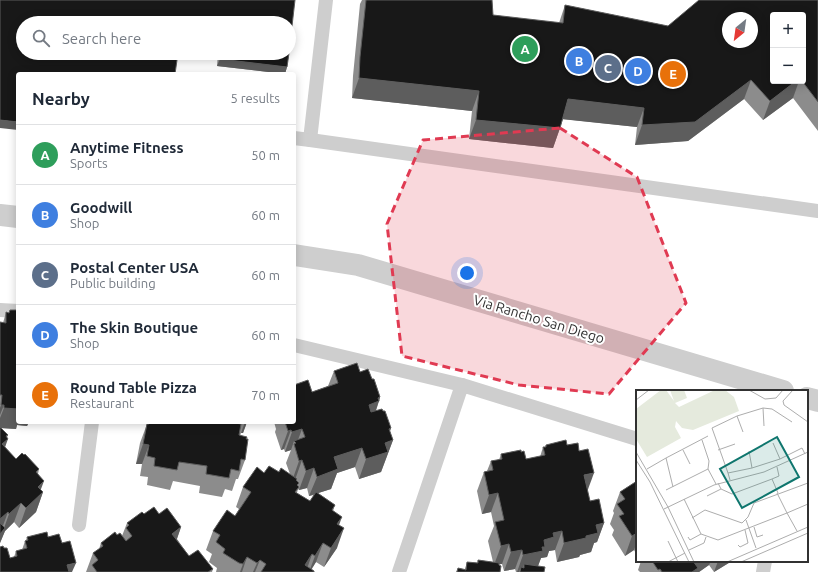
<!DOCTYPE html>
<meta charset="utf-8">
<style>
:root{--surface:#fff;--page:#f6f6f7;--text:#1f2937;--muted:#747a83;--line:#e0e1e3;--accent:#1a73e8}
body{margin:0;font-family:Ubuntu,sans-serif;background:var(--page);color:var(--text)}
.controls{position:absolute;right:12px;top:12px;display:grid;overflow:hidden;border-radius:4px;box-shadow:0 2px 10px #0003}
.controls button{width:36px;height:36px;display:grid;place-items:center;padding:0;border:0;border-bottom:1px solid var(--line);background:var(--surface);color:var(--text);font:20px sans-serif}
.compass{position:absolute;left:722px;top:12px;width:36px;height:36px;border-radius:50%;background:var(--surface);box-shadow:0 2px 10px #0003;rotate:209deg}
.you{position:absolute;left:467px;top:273px;width:14px;height:14px;margin:-10px;border:3px solid #fff;border-radius:50%;background:#1a73e8;box-shadow:0 0 0 6px #1a73e833}
.badge{display:grid;place-items:center;width:26px;height:26px;border-radius:50%;background:var(--accent);color:#fff;font-size:13px;font-weight:700}
.pin{position:absolute;translate:-50% -50%;border:2px solid #fff;box-shadow:0 1px 4px #0006}
.list{margin:0;padding:0;list-style:none}
h2{display:flex;justify-content:space-between;align-items:center;height:52px;margin:0;padding:0 16px;font-size:17px}
h2 small{font-size:13px;font-weight:400;color:var(--muted)}
.list li{display:grid;grid-template-columns:26px 1fr auto;gap:12px;align-items:center;box-sizing:border-box;height:60px;padding:0 16px;border-top:1px solid var(--line)}
.list b{display:block;font-size:15px;white-space:nowrap}
.list p{margin:0;font-size:13px;white-space:nowrap;color:var(--muted)}
.list em{font-size:13px;font-style:normal;color:var(--muted)}
.icon{flex:none;width:22px;height:22px;fill:none;stroke:currentColor;stroke-width:2;stroke-linecap:round;stroke-linejoin:round}
.map{position:relative;flex:none;width:818px;height:572px;overflow:hidden}
.search{position:absolute;background:var(--surface);box-shadow:0 2px 10px #0003;left:16px;top:16px;width:280px;height:44px;display:flex;align-items:center;gap:10px;box-sizing:border-box;padding:0 14px;border-radius:22px;color:var(--muted);font-size:15px}
.panel{position:absolute;background:var(--surface);box-shadow:0 2px 10px #0003;left:16px;top:72px;width:280px;height:352px;border-radius:4px}
.map>svg:first-child{display:block}
.lines{fill:none;stroke-linecap:round;stroke-linejoin:round}
.service{stroke:#cecece;stroke-width:14}
.tertiary{stroke:#cecece;stroke-width:22}
.wall{fill:#8c8c8c;fill-rule:evenodd}
.shaded-wall{fill:#5d5d5d}
.building{fill:#181818;stroke:#5d5d5d;fill-rule:evenodd}
.marked{fill:#e03a52;fill-opacity:0.2;stroke:#e03a52;stroke-width:3;stroke-dasharray:8 5;stroke-linejoin:round}
.labels{text-anchor:middle;stroke-width:4;stroke-linejoin:round;paint-order:stroke}
.street-label{font-size:14px;fill:#313131;stroke:#fff}
.inset-road{fill:none;stroke:#adadad;stroke-width:1}
.view{fill:#0f766e;fill-opacity:0.15;stroke:#0f766e;stroke-width:2}
.inset-edge{fill:none;stroke:#313131;stroke-width:2}
</style>
<div class="map">
<svg width="818" height="572" viewBox="0 0 818 572">
<rect width="100%" height="100%" fill="#fff"/>
<g class="lines">
<g class="service">
<polyline points="294,138 310,140 326,0"/>
<polyline points="310,140 818,211"/>
<polyline points="0,310 18,311"/>
<polyline points="294,345 462,385"/>
<polyline points="79,525 92,422"/>
<polyline points="399,572 462,385 637,439"/>
<polyline points="763,572 765,561"/>
</g>
<g class="tertiary">
<polyline points="0,215 18,217"/>
<polyline points="294,255 358,265 783,391"/>
<polyline points="807,398 818,401"/>
</g>
</g>
<g class="wall">
<path d="M362,0H492L493,15L559,23L565,5L668,26L818,0V131L793,98L763,120L744,99L688,141L635,145L637,127L563,119L560,128L553,148L469,139L472,111L352,98L353,76L360,4ZM773,15L803,81H773Z"/>
<polygon points="218,53 289,53 287,67 285,74 217,66"/>
<polygon points="10,310 18,422 29,422 27,426 17,425 16,429 1,428 7,437 5,447 16,459 39,469 38,474 41,490 43,492 36,512 19,528 14,522 5,531 0,543 0,322 3,323 6,312 9,313"/>
<path d="M334,371L360,372L372,379L380,397L376,411H383L391,428L390,431L393,440L381,472L359,479L355,467L337,473L331,489L318,493L335,505L333,511L339,525L337,548L324,567L316,562L311,569L314,572H216L217,568L209,562L212,554L206,550L213,531L235,516L239,509L236,507L243,487L264,473L279,472L290,474L286,463L291,450L285,452L284,449L281,450L275,432L276,429L274,422H294L312,392L328,386ZM307,488L309,496L314,495L310,501L297,493L298,489L299,490Z"/>
<polygon points="146,422 247,422 243,433 241,433 240,436 245,460 238,479 236,479 232,491 225,489 222,497 199,493 200,486 173,481 170,490 147,485 148,477 140,476 142,464 136,464 140,443 147,424 149,424 149,423"/>
<polygon points="546,445 567,445 587,490 590,501 604,523 597,542 594,543 591,552 580,555 579,557 557,562 555,550 549,551 547,557 541,558 538,566 544,572 516,572 515,569 504,571 502,564 499,564 500,572 456,572 458,568 465,569 467,562 477,563 478,560 493,562 488,541 494,526 491,512 482,514 477,491 484,472 487,471 491,461 499,460 501,454 521,452 526,459 540,457 543,447 545,447"/>
<polygon points="637,481 637,555 634,550 625,556 612,535 614,530 610,524 614,513 613,511 620,492"/>
<polygon points="144,514 159,514 181,527 177,539 189,556 213,569 212,572 86,572 93,553 99,549 101,543 117,535 122,536 127,523"/>
<polygon points="27,537 48,537 62,543 0,572 4,548 10,558 14,557 16,551 22,550 25,541 26,540"/>
<polygon points="641,561 732,561 714,572 709,565 699,572 640,572 638,570"/>
</g>
<g class="shaded-wall">
<polygon points="220,59 287,67 285,74 217,66"/>
<polygon points="359,78 479,91 472,111 352,98"/>
<polygon points="751,80 744,99 688,141 635,145 642,125"/>
<polygon points="796,81 799,81 793,98 763,120 770,101"/>
<polygon points="568,99 644,108 637,127 561,119"/>
<polygon points="0,120 18,122 18,130 0,128"/>
<polygon points="476,120 560,128 553,148 469,139"/>
<polygon points="380,397 379,402 379,401 372,421 369,405"/>
<polygon points="1,405 4,405 0,415 0,408"/>
<polygon points="4,408 18,409 18,422 29,422 27,426 17,425 16,429 0,428 0,418"/>
<polygon points="245,422 247,422 243,433 241,433"/>
<polygon points="391,428 386,443 393,440 381,472 359,479 366,459 389,429"/>
<polygon points="302,429 295,448 296,443 294,441 291,450 285,452 292,432"/>
<polygon points="291,430 284,449 281,450 288,431"/>
<polygon points="8,435 5,441 8,439 1,458 0,449 6,436"/>
<polygon points="143,444 149,445 142,464 136,464"/>
<polygon points="362,448 355,467 337,473 331,489 309,496 317,477 334,457"/>
<polygon points="302,460 295,480 292,481 299,461"/>
<polygon points="314,468 307,488 299,490 306,471"/>
<polygon points="594,473 587,492 584,475"/>
<polygon points="44,481 38,497 43,492 36,512 19,528 26,508 38,487"/>
<polygon points="498,493 491,512 482,514 489,495"/>
<polygon points="21,503 14,522 5,531 0,543 0,534 3,531 9,514"/>
<polygon points="8,512 1,531 0,532 0,519"/>
<polygon points="342,517 335,536 337,524"/>
<polygon points="604,523 597,542 594,543 591,552 580,555 579,557 557,562 564,543 586,536 596,525"/>
<polygon points="181,527 174,547 172,534"/>
<polygon points="344,528 337,548 324,567 331,548"/>
<polygon points="562,531 555,550 549,551 547,557 541,558 538,566 524,568 524,564 522,572 521,567 519,572 517,572 523,555 553,533"/>
<polygon points="637,533 637,542 634,550 625,556 632,536"/>
<polygon points="323,543 316,562 310,572 309,572 315,556"/>
<polygon points="509,544 502,564 494,565 501,546"/>
<polygon points="522,550 515,569 504,571 511,552"/>
<polygon points="312,554 306,572 305,565"/>
<polygon points="247,557 242,572 240,572 243,564"/>
<polygon points="260,560 255,572 253,572 257,563"/>
<polygon points="692,561 711,561 709,565 699,572 688,572"/>
<polygon points="718,561 732,561 714,572"/>
<polygon points="76,563 72,572 65,572 67,565"/>
</g>
<g class="building">
<polygon points="0,0 295,0 289,52 289,23 23,23 23,53 178,53 175,74 18,74 18,122 0,120"/>
<path d="M366,0H492L493,15L563,23L565,5L668,26L699,0H818V102L802,81H803V15H773V81H796L770,101L751,80L695,122L642,125L644,108L568,99L560,128L476,120L479,91L359,78L360,57ZM728,18H752V42H728Z"/>
<polygon points="220,53 289,53 287,67 220,59"/>
<polygon points="10,310 18,310 18,409 4,408 4,405 1,405 2,395 0,395 0,322 6,323 6,312 9,313"/>
<polygon points="357,363 360,372 368,369 372,379 374,379 380,397 378,398 379,401 369,405 371,412 382,409 383,411 385,411 391,428 389,429 393,440 385,443 388,452 366,459 362,448 334,457 338,469 317,477 314,468 306,471 302,460 299,461 294,444 296,443 294,441 305,437 302,429 292,432 291,430 288,431 285,422 294,422 294,385 308,380 312,392 338,383 334,371"/>
<polygon points="149,422 157,423 157,422 235,422 235,423 241,424 239,435 247,437 246,439 248,439 245,460 241,459 239,471 231,469 229,478 206,474 207,466 179,462 177,470 154,466 155,458 147,456 149,445 143,444 147,424 149,424"/>
<polygon points="0,427 8,435 6,436 8,439 2,444 16,459 22,453 24,455 25,454 39,469 36,472 44,481 38,487 43,492 26,508 21,503 9,514 8,512 0,519"/>
<polygon points="566,440 567,445 578,443 579,451 588,449 594,473 584,475 590,501 599,499 604,523 596,525 598,533 586,536 586,538 564,543 562,531 553,533 554,537 544,540 545,547 542,547 543,551 523,555 522,550 511,552 509,544 501,546 495,522 504,520 498,493 489,495 484,472 493,470 491,461 502,459 501,454 521,450 521,452 524,451 526,459 545,455 543,447 546,447 546,445"/>
<polygon points="269,466 279,472 281,468 297,479 296,480 299,483 297,485 299,487 295,492 310,501 316,492 335,505 332,510 342,517 337,524 344,528 331,548 323,543 315,556 312,554 305,565 314,571 314,572 261,572 266,564 260,560 257,563 247,557 243,564 239,563 223,553 225,549 216,542 220,535 213,531 227,510 235,516 251,492 243,487 257,467 264,473"/>
<polygon points="637,481 637,533 632,536 619,516 624,514 617,504 625,499 620,492"/>
<polygon points="154,507 159,514 167,508 181,527 172,534 189,556 198,550 213,569 208,572 97,572 92,565 98,560 93,553 103,546 101,543 115,532 117,535 120,533 126,541 132,536 126,528 129,525 127,523 142,512 144,514"/>
<polygon points="0,523 5,528 0,534"/>
<polygon points="47,532 48,537 59,534 62,543 70,541 76,563 67,565 69,572 0,572 0,547 3,546 4,548 7,548 10,558 17,556 16,551 27,548 25,541 28,540 27,537"/>
<polygon points="478,560 499,563 499,565 501,566 500,572 457,572 458,568 466,570 467,562 478,563"/>
<polygon points="652,561 693,561 698,568 692,572 662,572 660,569 658,570"/>
<polygon points="524,564 545,567 544,572 520,572 521,567 524,568"/>
</g>
<path class="marked" d="M560,128L637,177L686,303L609,394L519,385L402,356L387,224L423,140Z"/>
<g class="labels">
<g class="street-label">
<text transform="translate(539 319) rotate(17)" y="5">Via Rancho San Diego</text>
</g>
</g>
<g transform="translate(636 390)">
<rect width="172" height="172" fill="#fff"/>
<path d="M25,0H30L38,11L34,0H48L51,8L39,13L43,17L79,0H89L98,7L103,21L57,40L46,38L40,31L39,37L45,48L11,67L0,49V19Z" fill="#e5eadd"/>
<path class="inset-road" d="M113,0L129,9L140,8L147,0M157,0L147,11L148,15L172,32M0,10L13,0M128,36L127,18L136,19L156,32M107,42L101,26L127,18M66,50L73,71L72,79M47,60L54,74M82,60L99,54M0,62L32,117L58,172M30,68L72,46M144,69L166,58L169,64M0,70L14,92L53,172M141,77L143,86L136,89L142,103M116,78L144,69L137,53M11,79L30,68L37,97M92,83L76,38L101,26M94,90L92,83L116,78L113,61M82,93L85,99L96,104L136,89M30,100L72,79L80,94M71,106L85,99M48,109L65,144L82,150L151,123L141,103M28,119L78,95L128,82L172,62M56,128L69,120L106,133L112,127L118,113L172,93M110,130L120,158M118,137L121,147L127,145M161,141L151,123L172,114M52,147L54,150L65,144M32,151L42,172M102,155L104,157L112,153L109,140M53,160L68,153L70,147M32,172L49,163M91,172L172,137M105,172L172,143"/>
<path class="view" d="M141,47L163,87L106,118L84,79Z"/>
<rect width="172" height="172" class="inset-edge"/>
</g>
</svg>
<div class="controls">
<button>+</button>
<button>−</button>
</div>
<svg class="compass" viewBox="-18 -18 36 36"><path d="M0-13l5 13h-10z" fill="#e53935"/><path d="M0 13l5-13h-10z" fill="#747a83"/></svg>
<div class="you"></div>
<div class="pin badge" style="left:525px;top:49px;background:#2e9e5b">A</div>
<div class="pin badge" style="left:579px;top:61px;background:#3f7fe0">B</div>
<div class="pin badge" style="left:608px;top:68px;background:#5c6f8a">C</div>
<div class="pin badge" style="left:638px;top:71px;background:#3f7fe0">D</div>
<div class="pin badge" style="left:673px;top:74px;background:#e8710a">E</div>
<div class="search"><svg class="icon" aria-label="search" viewBox="0 0 24 24"><circle cx="10" cy="10" r="6"/><path d="M15 15l6 6"/></svg>Search here</div>
<section class="panel">
<h2>Nearby<small>5 results</small></h2>
<ul class="list">
<li><span class="badge" style="background:#2e9e5b">A</span><div><b>Anytime Fitness</b><p>Sports</p></div><em>50 m</em></li>
<li><span class="badge" style="background:#3f7fe0">B</span><div><b>Goodwill</b><p>Shop</p></div><em>60 m</em></li>
<li><span class="badge" style="background:#5c6f8a">C</span><div><b>Postal Center USA</b><p>Public building</p></div><em>60 m</em></li>
<li><span class="badge" style="background:#3f7fe0">D</span><div><b>The Skin Boutique</b><p>Shop</p></div><em>60 m</em></li>
<li><span class="badge" style="background:#e8710a">E</span><div><b>Round Table Pizza</b><p>Restaurant</p></div><em>70 m</em></li>
</ul>
</section>
</div>
